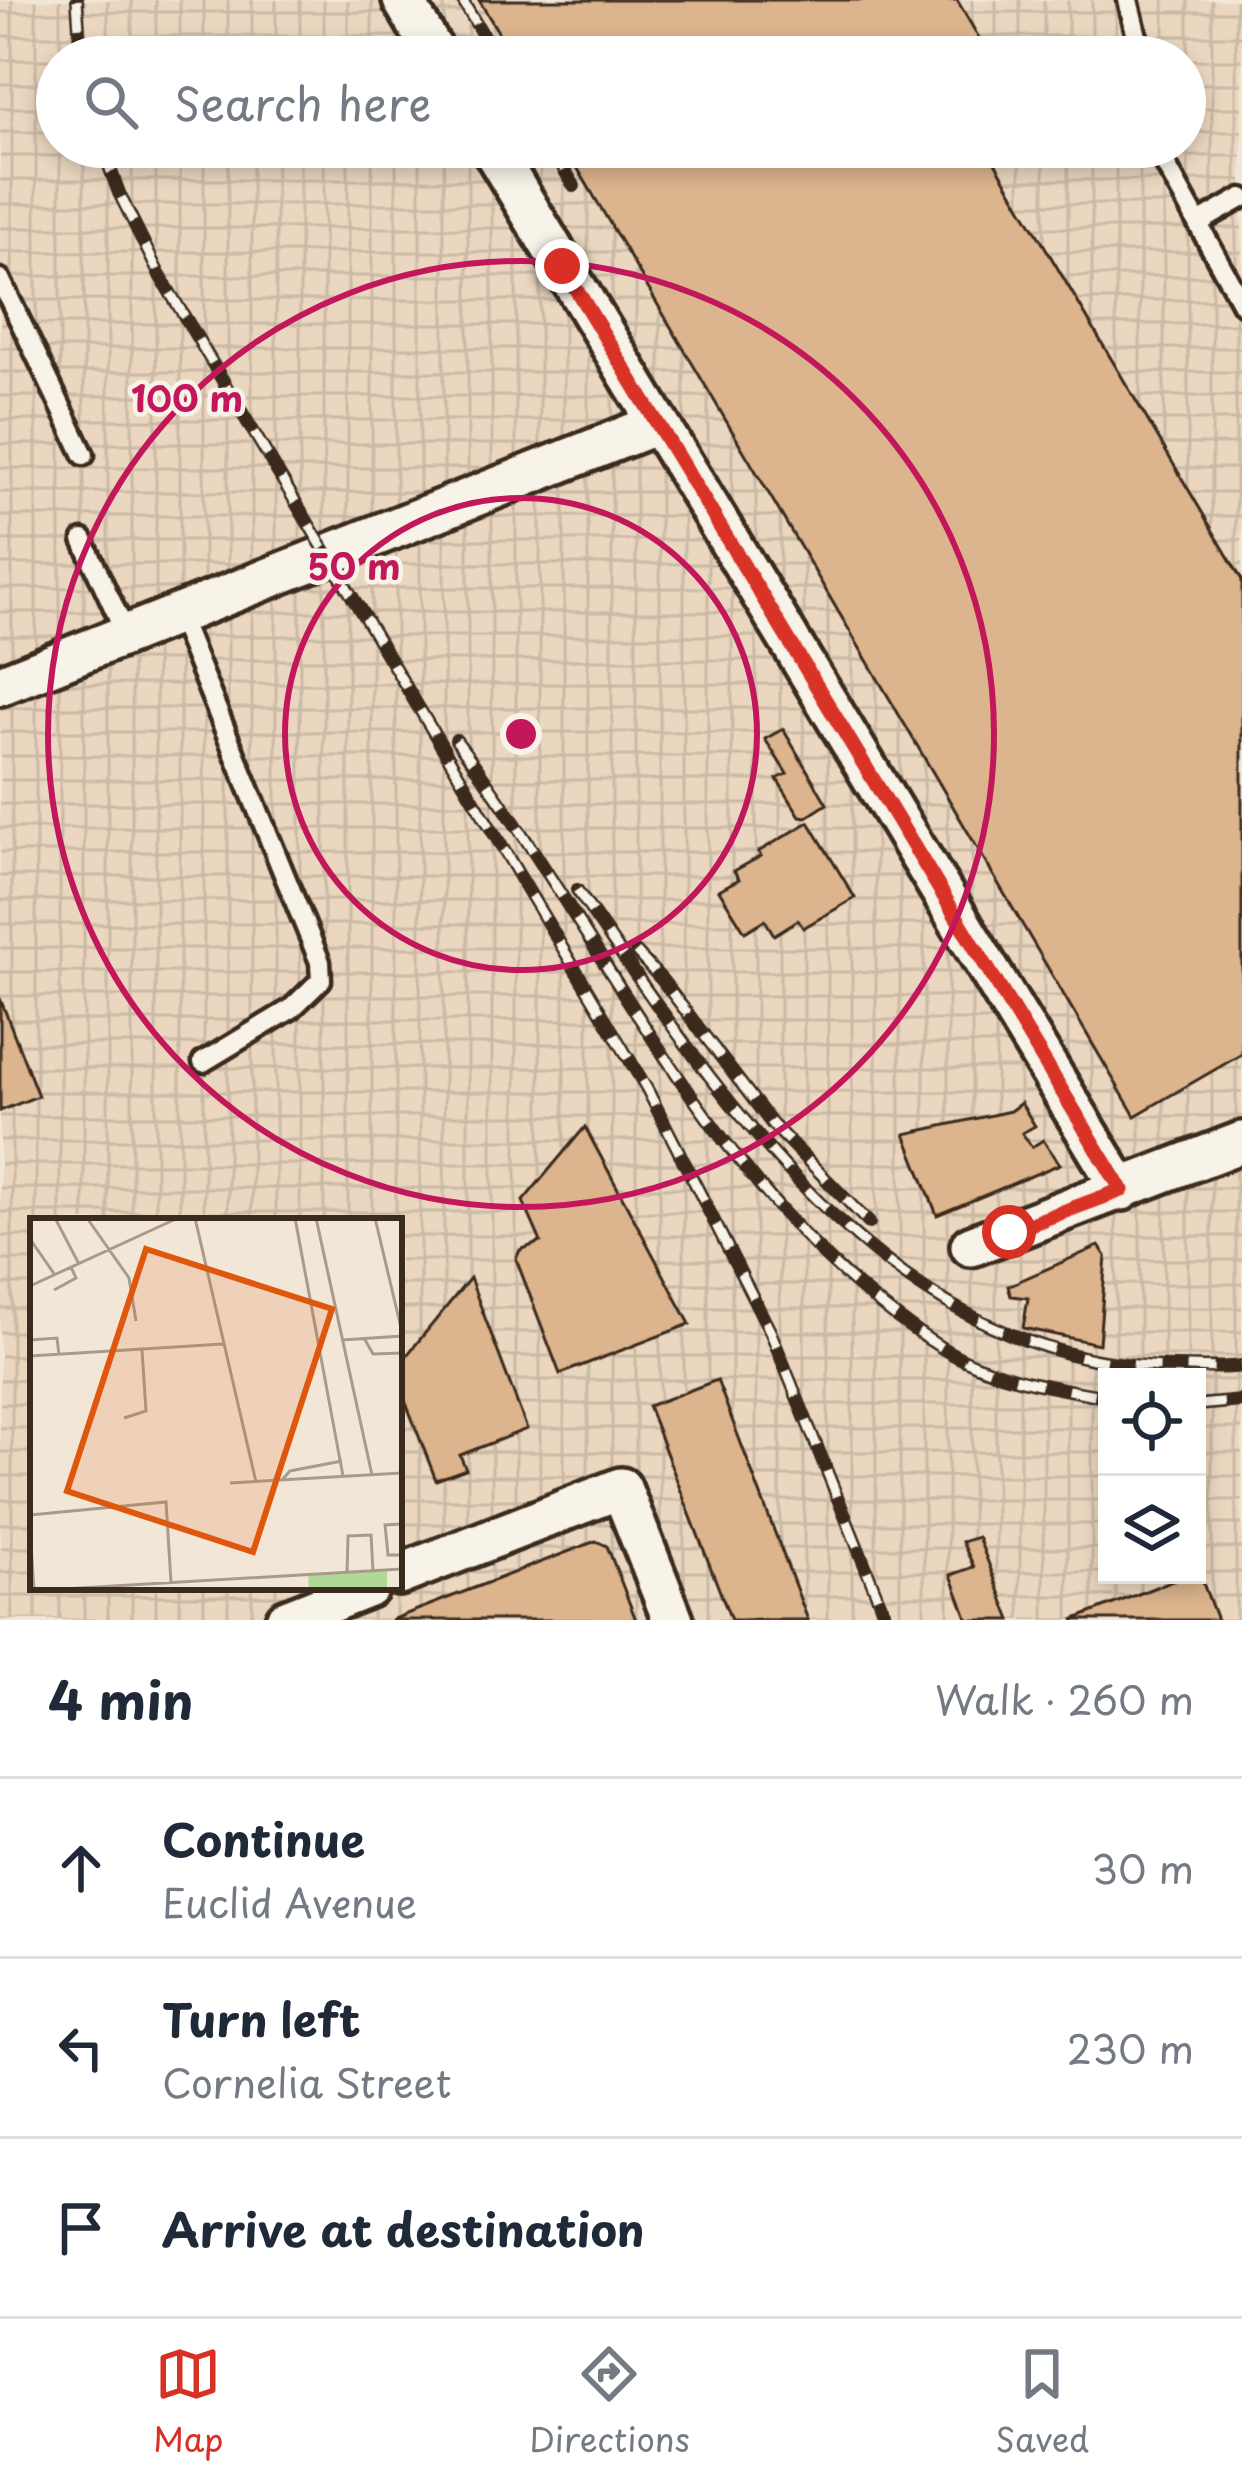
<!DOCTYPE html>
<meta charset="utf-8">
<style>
:root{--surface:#fff;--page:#f6f6f7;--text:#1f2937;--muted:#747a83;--line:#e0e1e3;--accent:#d93025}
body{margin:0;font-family:"Playpen Sans",sans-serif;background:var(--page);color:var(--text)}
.controls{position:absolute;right:36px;bottom:36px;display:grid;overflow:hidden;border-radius:0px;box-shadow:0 6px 18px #0003}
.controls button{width:108px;height:108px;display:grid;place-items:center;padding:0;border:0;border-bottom:3px solid var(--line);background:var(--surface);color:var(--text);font:60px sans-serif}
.stop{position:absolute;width:36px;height:36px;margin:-27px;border:9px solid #d93025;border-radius:50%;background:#fff}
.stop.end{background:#d93025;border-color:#fff;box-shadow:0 3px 12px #0008}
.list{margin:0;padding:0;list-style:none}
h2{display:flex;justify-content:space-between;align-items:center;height:156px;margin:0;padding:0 48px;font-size:51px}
h2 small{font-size:39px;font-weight:400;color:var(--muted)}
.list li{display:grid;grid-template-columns:78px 1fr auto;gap:36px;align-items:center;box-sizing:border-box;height:180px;padding:0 48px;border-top:3px solid var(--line)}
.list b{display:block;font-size:45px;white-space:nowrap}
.list p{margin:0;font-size:39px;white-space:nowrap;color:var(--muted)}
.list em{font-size:39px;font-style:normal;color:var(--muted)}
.icon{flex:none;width:66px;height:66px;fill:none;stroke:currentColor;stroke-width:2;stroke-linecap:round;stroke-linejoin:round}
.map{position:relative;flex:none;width:1242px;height:1620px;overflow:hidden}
.search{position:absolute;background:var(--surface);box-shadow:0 6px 18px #0003;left:36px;right:36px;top:36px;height:132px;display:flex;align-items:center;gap:30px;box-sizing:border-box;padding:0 42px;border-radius:66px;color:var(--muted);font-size:45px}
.sheet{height:696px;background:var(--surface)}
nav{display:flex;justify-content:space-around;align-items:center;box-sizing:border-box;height:168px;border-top:3px solid var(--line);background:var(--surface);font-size:33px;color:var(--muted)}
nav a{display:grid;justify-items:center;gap:6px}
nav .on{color:var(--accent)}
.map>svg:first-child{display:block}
.industrial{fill:url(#industrial-grid);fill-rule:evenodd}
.building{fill:#dcb48d;stroke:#3b2a1e;stroke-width:3}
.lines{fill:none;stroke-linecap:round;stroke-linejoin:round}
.service-casing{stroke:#3b2a1e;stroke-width:27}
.minor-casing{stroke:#3b2a1e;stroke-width:48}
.service{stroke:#f7f3e8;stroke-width:18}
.minor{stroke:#f7f3e8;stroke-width:39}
.rail-casing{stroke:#3b2a1e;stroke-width:14}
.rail{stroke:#f7f3e8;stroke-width:9;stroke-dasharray:27;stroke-linecap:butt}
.route{stroke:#d93025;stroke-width:15}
.ring{fill:none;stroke:#c2185b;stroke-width:6}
.inset-road{fill:none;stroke:#a99b8c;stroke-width:3}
.view{fill:#df570d;fill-opacity:0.15;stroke:#df570d;stroke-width:6}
.inset-edge{fill:none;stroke:#3b2a1e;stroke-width:6}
.centre{fill:#c2185b;stroke:#f7f3e8;stroke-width:6}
.ring-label{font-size:36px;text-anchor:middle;font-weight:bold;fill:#c2185b;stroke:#f7f3e8;stroke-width:9;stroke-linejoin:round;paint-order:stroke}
</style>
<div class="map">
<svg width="1242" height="1620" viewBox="0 0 1242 1620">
<defs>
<pattern id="industrial-grid" width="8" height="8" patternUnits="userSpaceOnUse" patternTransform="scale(3)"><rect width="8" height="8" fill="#ebd7c0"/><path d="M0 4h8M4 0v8" fill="none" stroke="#cab9a5"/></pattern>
</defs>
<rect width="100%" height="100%" fill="#f2e6d6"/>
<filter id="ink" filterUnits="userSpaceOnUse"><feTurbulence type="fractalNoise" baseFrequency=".00833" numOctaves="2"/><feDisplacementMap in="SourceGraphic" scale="24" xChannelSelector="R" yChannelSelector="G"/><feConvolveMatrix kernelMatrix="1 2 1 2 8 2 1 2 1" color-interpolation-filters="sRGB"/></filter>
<g filter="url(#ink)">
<path class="industrial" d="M0,0H1242V1620H0ZM57,57H1185V147H57ZM33,1221H399V1587H33ZM1107,1377H1197V1575H1107Z"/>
<g class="building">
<polygon points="479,0 957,0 990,57 513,57"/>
<polygon points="565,147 986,147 1242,580 1242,1054 1135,1116"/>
<polygon points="783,729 827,804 807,817 800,816 777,779 787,774 765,739"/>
<polygon points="809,822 855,898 803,928 798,920 774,935 765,920 745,932 719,890 739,879 734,871 761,856 758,852"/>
<polygon points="0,998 38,1096 0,1111"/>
<polygon points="1021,1103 1035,1126 1022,1133 1032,1147 1043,1140 1060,1164 937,1215 905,1134 1010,1111"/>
<polygon points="585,1127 690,1324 560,1374 516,1259 520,1250 541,1242 523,1201"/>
<polygon points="1099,1246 1106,1256 1099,1344 1023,1328 1028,1298 1011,1296 1008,1286"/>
<polygon points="470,1278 527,1429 460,1455 466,1469 436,1480 399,1385 399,1365"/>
<polygon points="717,1380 808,1620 731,1620 648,1406"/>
<polygon points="978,1537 1011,1620 968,1620 951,1575 974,1567 962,1542"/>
<polygon points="596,1541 607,1546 636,1620 391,1620"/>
<polygon points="1198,1570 1217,1620 1073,1620 1186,1575 1197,1575"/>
</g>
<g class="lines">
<defs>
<g id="service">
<polyline points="1128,0 1142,57"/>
<polyline points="1160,147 1162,158 1242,304"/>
<polyline points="1198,223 1242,198"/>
<polyline points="0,279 84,455"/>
<polyline points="83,540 127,636"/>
<polyline points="178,615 320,962 321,980 291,1009 203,1062"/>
</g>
<g id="minor">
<polyline points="403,0 437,57"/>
<polyline points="491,147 1122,1190"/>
<polyline points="0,685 657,424"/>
<polyline points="971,1246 1242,1142"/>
<polyline points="399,1575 621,1488 673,1620"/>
<polyline points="286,1620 369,1587"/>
</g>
</defs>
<use href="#service" class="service-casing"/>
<use href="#minor" class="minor-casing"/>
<use href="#service" class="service"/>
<use href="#minor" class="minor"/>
<defs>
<g id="rail">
<polyline points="77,0 81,57"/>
<polyline points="462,0 496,57"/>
<polyline points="102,147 119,193 159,274 647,1089 771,1333 887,1620"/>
<polyline points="551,147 574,186"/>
<path d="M456,740C610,943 717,1209 942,1348C991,1378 1052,1387 1107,1397"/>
<path d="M577,890C722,1099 892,1368 1178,1367C1199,1367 1221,1369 1242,1366"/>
<polyline points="636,952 662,980 772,1124 869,1223"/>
<polyline points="1197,1405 1242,1401"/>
</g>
</defs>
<use href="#rail" class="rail-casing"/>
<use href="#rail" class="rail"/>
</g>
</g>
<g class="lines" filter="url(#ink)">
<polyline class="route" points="562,266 1122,1190 1009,1232"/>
</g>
<g class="ring">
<circle cx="521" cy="734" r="236"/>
<circle cx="521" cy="734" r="473"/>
</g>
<g transform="translate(30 1218)">
<rect width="372" height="372" fill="#f2e6d6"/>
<path d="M357,353V372H279L278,356Z" fill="#aed996"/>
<path class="inset-road" d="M25,0L49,46M57,0L99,60L106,103M165,0L226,264M265,0L313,258M286,0L342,257M345,0L372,114M0,21L25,57M0,68L148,0M24,72L46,60L41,49M334,120L343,136L372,135M0,122L27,120L29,137M312,122L372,118M0,138L193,126M94,200L116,193L112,132M252,262L260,253L312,243M200,265L372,255M0,297L136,284L141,364M372,306L355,307L358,337H372M0,311L4,372M317,355L318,318L341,317L343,353M16,372L372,351"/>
<path class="view" d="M116,31L302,91L223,334L37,273Z"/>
<rect width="372" height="372" class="inset-edge"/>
</g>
<circle cx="521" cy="734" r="18" class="centre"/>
<g class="ring-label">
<text x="187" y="412">100 m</text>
<text x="354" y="580">50 m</text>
</g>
</svg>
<div class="controls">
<button><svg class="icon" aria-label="locate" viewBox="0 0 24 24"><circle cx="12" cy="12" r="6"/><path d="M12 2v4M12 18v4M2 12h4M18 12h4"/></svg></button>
<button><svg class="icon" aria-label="layers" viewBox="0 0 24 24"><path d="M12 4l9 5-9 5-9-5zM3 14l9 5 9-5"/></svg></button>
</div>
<div class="stop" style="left:1009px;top:1232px"></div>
<div class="stop end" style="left:562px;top:266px"></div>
<div class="search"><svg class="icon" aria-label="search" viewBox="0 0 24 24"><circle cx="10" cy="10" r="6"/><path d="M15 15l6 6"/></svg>Search here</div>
</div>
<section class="sheet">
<h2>4 min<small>Walk · 260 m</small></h2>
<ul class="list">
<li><svg class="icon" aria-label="ahead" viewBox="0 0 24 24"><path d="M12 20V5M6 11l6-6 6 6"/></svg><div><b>Continue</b><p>Euclid Avenue</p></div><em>30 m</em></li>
<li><svg class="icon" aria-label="left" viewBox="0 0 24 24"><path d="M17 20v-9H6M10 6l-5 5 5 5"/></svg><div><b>Turn left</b><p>Cornelia Street</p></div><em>230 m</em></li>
<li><svg class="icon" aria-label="arrive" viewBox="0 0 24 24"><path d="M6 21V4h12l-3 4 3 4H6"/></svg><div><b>Arrive at destination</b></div></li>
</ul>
</section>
<nav>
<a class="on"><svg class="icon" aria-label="map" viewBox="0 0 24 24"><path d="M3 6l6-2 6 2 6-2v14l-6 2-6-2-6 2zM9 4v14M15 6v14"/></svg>Map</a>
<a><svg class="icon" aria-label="directions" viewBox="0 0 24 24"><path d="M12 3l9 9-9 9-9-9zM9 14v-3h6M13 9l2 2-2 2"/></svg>Directions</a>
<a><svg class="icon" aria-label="saved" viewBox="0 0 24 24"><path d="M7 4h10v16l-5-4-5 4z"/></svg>Saved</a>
</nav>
